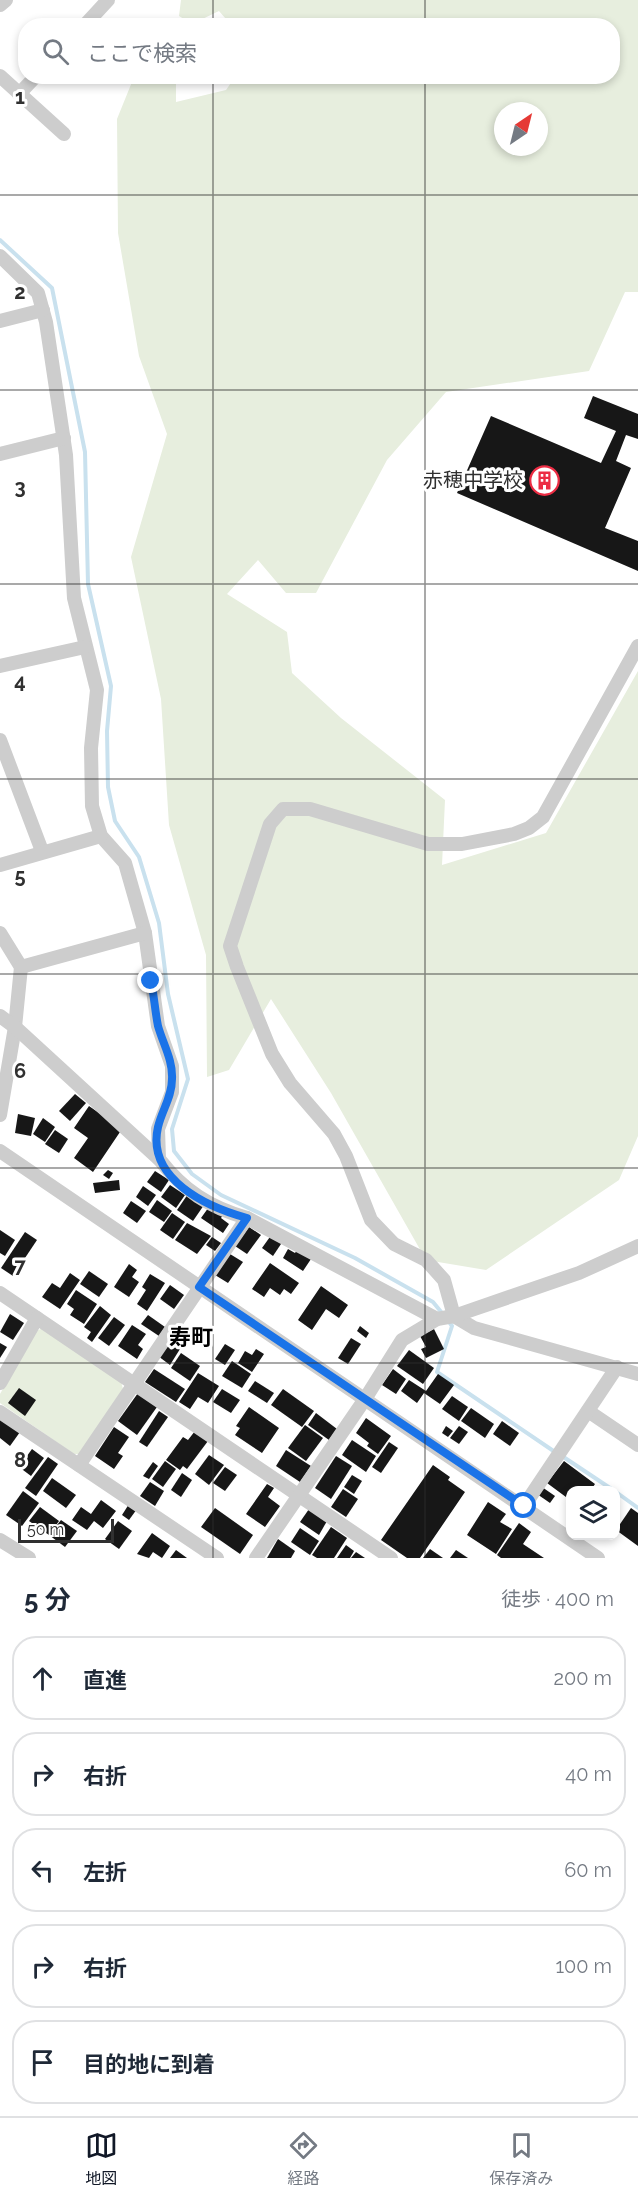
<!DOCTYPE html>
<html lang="ja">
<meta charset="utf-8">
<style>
:root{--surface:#fff;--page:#f2f2f3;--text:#1f2937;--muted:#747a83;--line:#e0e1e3;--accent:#111827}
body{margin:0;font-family:Raleway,"Noto Sans JP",sans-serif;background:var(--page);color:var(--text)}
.controls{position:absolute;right:18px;bottom:18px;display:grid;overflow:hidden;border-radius:12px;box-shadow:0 3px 9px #0003}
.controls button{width:54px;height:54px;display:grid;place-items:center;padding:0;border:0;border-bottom:2px solid var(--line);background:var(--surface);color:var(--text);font:30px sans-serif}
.compass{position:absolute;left:494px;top:102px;width:54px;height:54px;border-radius:50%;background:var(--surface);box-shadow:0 3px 9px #0003;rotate:35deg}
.scale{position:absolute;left:18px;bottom:15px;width:96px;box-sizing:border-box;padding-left:6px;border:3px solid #303030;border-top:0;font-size:16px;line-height:21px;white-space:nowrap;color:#303030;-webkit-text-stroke:4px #fff;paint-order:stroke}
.stop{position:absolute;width:18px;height:18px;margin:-14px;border:4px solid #1a73e8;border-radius:50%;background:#fff}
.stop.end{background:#1a73e8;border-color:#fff;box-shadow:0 2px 6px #0008}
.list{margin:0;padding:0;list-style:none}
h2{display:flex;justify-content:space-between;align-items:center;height:78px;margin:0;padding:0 24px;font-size:26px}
h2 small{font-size:20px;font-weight:400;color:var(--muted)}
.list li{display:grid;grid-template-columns:39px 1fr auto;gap:18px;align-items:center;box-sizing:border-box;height:84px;margin:0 12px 12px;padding:0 12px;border:2px solid var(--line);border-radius:24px}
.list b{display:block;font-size:22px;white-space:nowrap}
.list em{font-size:20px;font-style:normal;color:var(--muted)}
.icon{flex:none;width:33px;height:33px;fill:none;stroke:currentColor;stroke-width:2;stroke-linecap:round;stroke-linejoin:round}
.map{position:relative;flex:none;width:638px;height:1558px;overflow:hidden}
.search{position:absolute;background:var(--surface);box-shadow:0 3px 9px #0003;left:18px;right:18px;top:18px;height:66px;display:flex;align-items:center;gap:15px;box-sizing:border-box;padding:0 21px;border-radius:24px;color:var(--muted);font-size:22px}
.sheet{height:558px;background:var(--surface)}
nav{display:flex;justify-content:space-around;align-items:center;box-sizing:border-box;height:84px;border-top:2px solid var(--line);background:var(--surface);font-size:16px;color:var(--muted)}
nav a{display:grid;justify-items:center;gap:3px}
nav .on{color:var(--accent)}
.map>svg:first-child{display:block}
.green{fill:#e7eede;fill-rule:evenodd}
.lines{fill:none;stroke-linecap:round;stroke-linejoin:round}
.stream{stroke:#c9e1ee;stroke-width:4}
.building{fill:#171717}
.minor{stroke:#cdcdcd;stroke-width:14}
.route{stroke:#1a73e8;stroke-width:8}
.grid{fill:none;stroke:#303030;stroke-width:1.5;stroke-opacity:0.55}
.labels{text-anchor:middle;stroke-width:6;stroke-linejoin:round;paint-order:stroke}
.poi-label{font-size:20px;fill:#303030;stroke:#fff;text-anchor:end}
.quarter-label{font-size:22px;font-weight:bold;fill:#000;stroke:#fff}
.grid-label{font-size:20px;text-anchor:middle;font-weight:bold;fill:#303030;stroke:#fff;stroke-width:6;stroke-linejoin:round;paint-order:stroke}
</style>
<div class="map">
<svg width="638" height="1558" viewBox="0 0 638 1558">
<rect width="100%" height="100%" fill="#fff"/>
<g class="green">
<path d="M181,0H638V292H625L589,371L446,392L387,460L316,593H286L258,560L227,594L287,632L292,673L341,718L445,800L442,865L546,833L638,671V1136L619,1180L486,1270L426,1260L331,1093L271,999L229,1070L207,1077L206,955L169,825L161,699L131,557L167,434L139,356L118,233L117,119L134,77H176V102L226,90L235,77L612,76V26H232L219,11L192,24L179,16ZM503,111H539V147H503Z"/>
<polygon points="43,1328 121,1381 123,1389 80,1454 74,1454 0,1403 0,1394 36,1331"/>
</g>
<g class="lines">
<g class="stream">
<polyline points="0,240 52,288 85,452 88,584 111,686 107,731 108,787 115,821 139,857 159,923 168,994 188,1079 172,1129 174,1151 192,1174 221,1195 355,1258 433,1302 442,1313"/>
<polyline points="447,1319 452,1326 437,1372 555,1452"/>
<polyline points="562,1456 613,1490"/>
<polyline points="616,1492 638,1508"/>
</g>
</g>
<g class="building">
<polygon points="593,396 638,414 638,439 626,435 616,461 631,468 605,528 638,541 638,571 457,493 491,416 601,463 616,431 584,418"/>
<polygon points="75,1094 86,1103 70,1121 59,1111"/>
<polygon points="89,1106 122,1129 93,1172 74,1158 88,1138 74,1128"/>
<polygon points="18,1114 35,1118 31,1136 15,1133"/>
<polygon points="43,1118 55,1127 45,1142 33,1134"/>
<polygon points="55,1130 68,1139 59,1153 45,1144"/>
<polygon points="108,1170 113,1173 109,1179 103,1175"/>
<polygon points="155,1171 169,1180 161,1192 147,1182"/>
<polygon points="119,1180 120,1190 95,1193 93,1183"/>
<polygon points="170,1185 185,1195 176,1208 161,1197"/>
<polygon points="143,1186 156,1195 148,1206 136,1197"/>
<polygon points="188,1194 204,1205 193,1221 177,1210"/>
<polygon points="157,1200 172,1211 164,1222 149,1212"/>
<polygon points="131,1201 146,1211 137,1223 123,1213"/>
<polygon points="211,1204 224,1213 221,1218 229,1224 223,1233 201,1218"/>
<polygon points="172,1213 185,1222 173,1239 160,1230"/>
<polygon points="187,1223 211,1236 197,1254 175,1240"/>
<polygon points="249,1227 261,1235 247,1254 235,1246"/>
<polygon points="0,1230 15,1240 5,1256 0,1253"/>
<polygon points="25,1232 37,1240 13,1276 1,1268"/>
<polygon points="272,1234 283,1241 273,1256 262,1248"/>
<polygon points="212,1237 221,1243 215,1251 206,1245"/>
<polygon points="288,1249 295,1253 297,1250 311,1259 303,1271 283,1258"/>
<polygon points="230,1254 243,1262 228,1283 215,1275"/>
<polygon points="270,1263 299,1283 291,1294 284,1289 280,1295 270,1288 264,1297 252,1289"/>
<polygon points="129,1264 137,1270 132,1277 139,1282 129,1297 114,1287"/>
<polygon points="89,1271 108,1284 99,1297 80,1284"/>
<polygon points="70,1273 80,1280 60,1309 42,1297 52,1283 60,1288"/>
<polygon points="150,1274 165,1283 147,1311 137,1304 146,1290 142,1287"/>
<polygon points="170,1285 184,1295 174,1309 160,1299"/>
<polygon points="321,1286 348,1305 339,1318 326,1309 312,1330 298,1320"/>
<polygon points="76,1290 97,1304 84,1324 70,1315 74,1309 67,1304"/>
<polygon points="100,1306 111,1315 92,1342 87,1338 91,1332 84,1327"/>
<polygon points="10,1314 24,1323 13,1340 0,1332"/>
<polygon points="148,1315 165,1327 159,1336 141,1324"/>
<polygon points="114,1317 125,1325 109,1346 98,1338"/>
<polygon points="132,1325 146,1334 138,1345 143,1349 137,1359 118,1346"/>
<polygon points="360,1326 369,1333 366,1338 357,1331"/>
<polygon points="434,1329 444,1349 426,1358 421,1349 426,1347 420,1336"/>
<polygon points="351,1338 361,1344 348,1364 338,1358"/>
<polygon points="168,1341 180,1349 170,1365 158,1356"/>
<polygon points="0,1343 7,1347 0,1358"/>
<polygon points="225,1344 235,1350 225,1365 215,1359"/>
<polygon points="256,1349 264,1354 252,1372 238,1363 245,1351 252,1355"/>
<polygon points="409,1350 434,1368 423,1384 397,1366"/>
<polygon points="181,1353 200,1366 190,1381 171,1368"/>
<polygon points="232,1361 251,1374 242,1388 222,1376"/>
<polygon points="154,1369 185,1389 176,1402 145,1382"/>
<polygon points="393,1369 406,1379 396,1394 382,1385"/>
<polygon points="198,1373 219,1386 208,1403 198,1397 190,1409 179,1402"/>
<polygon points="438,1374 454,1385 440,1404 424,1393 417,1403 401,1391 409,1380 426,1391"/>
<polygon points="255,1381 274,1393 267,1403 248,1391"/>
<polygon points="19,1388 36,1400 25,1416 8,1403"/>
<polygon points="222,1389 240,1400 231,1413 213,1402"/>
<polygon points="283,1389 314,1411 302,1427 271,1405"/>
<polygon points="138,1393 157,1407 137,1435 118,1421"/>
<polygon points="452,1396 468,1407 459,1421 442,1409"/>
<polygon points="249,1407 279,1428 262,1453 235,1435 240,1428 236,1426"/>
<polygon points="471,1408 494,1424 485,1438 461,1421"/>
<polygon points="159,1411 168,1417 147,1447 139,1442"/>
<polygon points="316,1413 337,1429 329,1440 308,1425"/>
<polygon points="0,1418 20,1432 10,1446 0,1438"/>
<polygon points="366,1418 391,1436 378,1454 367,1446 369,1443 356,1433"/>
<polygon points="502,1421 519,1433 510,1446 493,1434"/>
<polygon points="305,1425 323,1438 306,1461 288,1448"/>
<polygon points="446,1426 453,1431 448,1437 442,1433"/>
<polygon points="459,1426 468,1432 459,1444 450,1438"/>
<polygon points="114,1427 129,1437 118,1453 123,1456 114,1469 95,1456"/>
<polygon points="195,1431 208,1441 187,1469 183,1466 180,1470 166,1460 183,1437 188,1440"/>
<polygon points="352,1440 376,1456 366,1472 342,1455"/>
<polygon points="389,1442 398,1448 381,1473 372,1467"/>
<polygon points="32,1449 44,1458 31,1476 19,1467"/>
<polygon points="286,1450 311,1466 300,1482 276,1466"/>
<polygon points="209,1455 224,1465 209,1485 195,1474"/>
<polygon points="336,1456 352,1466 331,1499 315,1488"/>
<polygon points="48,1457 58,1464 36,1496 25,1488"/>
<polygon points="165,1461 176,1469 163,1487 152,1479"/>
<polygon points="564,1461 595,1484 591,1490 570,1490 570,1500 547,1483"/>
<polygon points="153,1462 158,1466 149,1479 143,1476"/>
<polygon points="433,1465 450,1477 448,1480 465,1492 420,1558 407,1558 381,1540"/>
<polygon points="225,1467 237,1475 225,1491 213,1483"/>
<polygon points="182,1473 192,1480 181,1497 171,1490"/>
<polygon points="352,1475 362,1481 354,1494 344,1487"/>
<polygon points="52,1478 76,1495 66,1508 43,1491"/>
<polygon points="150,1482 164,1491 155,1506 140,1496"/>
<polygon points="267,1484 274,1488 268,1497 280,1506 265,1527 246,1514"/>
<polygon points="542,1487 555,1496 550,1503 537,1494"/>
<polygon points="343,1489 358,1499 346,1517 331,1507"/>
<polygon points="23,1491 39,1503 22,1526 6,1515"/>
<polygon points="101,1500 116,1511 103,1528 94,1521 87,1530 72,1520 81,1507 91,1514"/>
<polygon points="488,1502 506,1514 500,1522 512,1529 496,1554 467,1535"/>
<polygon points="129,1504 137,1509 129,1520 122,1515"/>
<polygon points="40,1507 59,1521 49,1535 29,1521"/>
<polygon points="215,1508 253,1535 240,1554 201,1527"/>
<polygon points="631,1508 638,1513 638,1546 616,1530"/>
<polygon points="309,1509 327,1521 319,1535 300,1522"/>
<polygon points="61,1520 77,1531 65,1547 49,1535"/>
<polygon points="118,1521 132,1531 119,1549 105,1539"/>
<polygon points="519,1523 531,1532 523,1544 544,1558 501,1558 497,1555"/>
<polygon points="331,1527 347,1538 334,1558 317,1558 312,1555"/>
<polygon points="300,1528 319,1541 310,1555 291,1542"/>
<polygon points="152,1533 170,1546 162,1558 153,1552 149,1558 137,1554"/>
<polygon points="278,1539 295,1551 291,1558 267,1558"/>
<polygon points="346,1545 354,1551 350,1558 337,1558"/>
<polygon points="430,1549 443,1558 423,1558"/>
<polygon points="176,1550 187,1558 170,1558"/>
<polygon points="456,1550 468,1558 450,1558"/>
<polygon points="356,1552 365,1558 351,1558"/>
</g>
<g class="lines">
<g class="minor">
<polyline points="0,5 6,0"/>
<polyline points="84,26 108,0"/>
<polyline points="0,76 64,134"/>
<polyline points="19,94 36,76"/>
<polyline points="0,256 38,293 46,322 66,455 74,598 97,690 91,748 92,806 101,836 125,863 145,933 158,1026 172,1066 172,1092 158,1129 159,1159"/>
<polyline points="0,321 43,310"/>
<polyline points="0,454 64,438"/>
<polyline points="638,646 543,817 529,828 514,834 462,844 428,844 310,809 283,809 270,824 230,946 237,967 272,1054 290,1083 334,1134 346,1156 371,1220 394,1244 426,1260 444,1280 454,1316 474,1328 638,1374"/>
<polyline points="0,666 85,647"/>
<polyline points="0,740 42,851"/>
<polyline points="0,865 101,836"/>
<polyline points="0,933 21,967 15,1027 0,1115"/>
<polyline points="21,967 145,933"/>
<path d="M0,1016L15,1027L159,1159C184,1191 209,1207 247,1218L437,1319"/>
<polyline points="0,1151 598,1558"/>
<polyline points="0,1293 391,1558"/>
<polyline points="0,1383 37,1318"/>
<polyline points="588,1411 638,1445"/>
<polyline points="0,1412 217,1558"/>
<polyline points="79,1465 247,1218"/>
<polyline points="524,1506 617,1367"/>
<polyline points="0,1540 29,1558"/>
<polyline points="256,1558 365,1399 402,1340 437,1319 454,1316 579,1273 638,1246"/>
</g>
</g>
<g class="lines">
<path class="route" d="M151,981C154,995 155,1011 158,1026C163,1044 173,1060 172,1079C172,1097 162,1110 158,1127C146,1179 207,1207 247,1218L199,1287L524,1506"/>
</g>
<path class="grid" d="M213,0V26M425,0V26M213,76V1558M425,76V1558M0,195H638M0,390H638M0,584H638M0,779H638M0,974H638M0,1168H638M0,1363H638"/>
<defs>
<symbol id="building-ring" viewBox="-11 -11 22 22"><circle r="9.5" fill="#fff" stroke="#ec2d44" stroke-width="1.5"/><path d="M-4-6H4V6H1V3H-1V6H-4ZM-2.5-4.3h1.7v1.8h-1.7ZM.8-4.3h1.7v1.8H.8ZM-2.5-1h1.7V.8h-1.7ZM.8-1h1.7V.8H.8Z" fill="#ec2d44"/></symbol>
</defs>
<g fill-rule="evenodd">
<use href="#building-ring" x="528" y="464" width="33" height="33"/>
</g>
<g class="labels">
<g class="poi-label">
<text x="523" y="487">赤穂中学校</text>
</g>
<g class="quarter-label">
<text x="191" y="1345">寿町</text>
</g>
</g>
<g class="grid-label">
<text x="20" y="104">1</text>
<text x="20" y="299">2</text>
<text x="20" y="494">3</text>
<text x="20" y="688">4</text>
<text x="20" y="883">5</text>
<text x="20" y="1078">6</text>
<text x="20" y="1273">7</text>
<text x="20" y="1467">8</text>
</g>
</svg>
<div class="controls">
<button><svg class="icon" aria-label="layers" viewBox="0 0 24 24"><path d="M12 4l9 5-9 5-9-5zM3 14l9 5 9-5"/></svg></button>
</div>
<svg class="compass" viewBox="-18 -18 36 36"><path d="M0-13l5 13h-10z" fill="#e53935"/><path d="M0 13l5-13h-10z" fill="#747a83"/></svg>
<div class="scale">50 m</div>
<div class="stop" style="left:524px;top:1506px"></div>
<div class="stop end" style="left:151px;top:981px"></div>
<div class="search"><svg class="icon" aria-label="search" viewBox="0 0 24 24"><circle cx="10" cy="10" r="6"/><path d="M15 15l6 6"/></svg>ここで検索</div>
</div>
<section class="sheet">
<h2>5 分<small>徒歩 · 400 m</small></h2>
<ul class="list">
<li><svg class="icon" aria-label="ahead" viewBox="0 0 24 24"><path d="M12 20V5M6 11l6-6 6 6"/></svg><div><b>直進</b></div><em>200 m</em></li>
<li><svg class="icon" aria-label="right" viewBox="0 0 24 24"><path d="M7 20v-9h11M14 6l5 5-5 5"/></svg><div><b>右折</b></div><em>40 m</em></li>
<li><svg class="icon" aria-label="left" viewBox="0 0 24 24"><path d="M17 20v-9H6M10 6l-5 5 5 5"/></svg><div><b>左折</b></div><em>60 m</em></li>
<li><svg class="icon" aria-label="right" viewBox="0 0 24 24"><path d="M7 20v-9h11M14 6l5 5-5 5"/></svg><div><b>右折</b></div><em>100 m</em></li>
<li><svg class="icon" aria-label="arrive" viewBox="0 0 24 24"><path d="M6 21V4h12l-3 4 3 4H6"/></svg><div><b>目的地に到着</b></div></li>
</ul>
</section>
<nav>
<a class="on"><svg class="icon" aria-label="map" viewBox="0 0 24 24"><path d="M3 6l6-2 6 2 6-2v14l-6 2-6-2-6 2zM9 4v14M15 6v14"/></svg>地図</a>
<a><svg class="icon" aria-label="directions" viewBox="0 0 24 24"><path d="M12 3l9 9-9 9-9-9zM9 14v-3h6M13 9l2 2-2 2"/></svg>経路</a>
<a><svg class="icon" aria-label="saved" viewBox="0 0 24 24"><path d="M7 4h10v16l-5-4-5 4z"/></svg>保存済み</a>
</nav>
